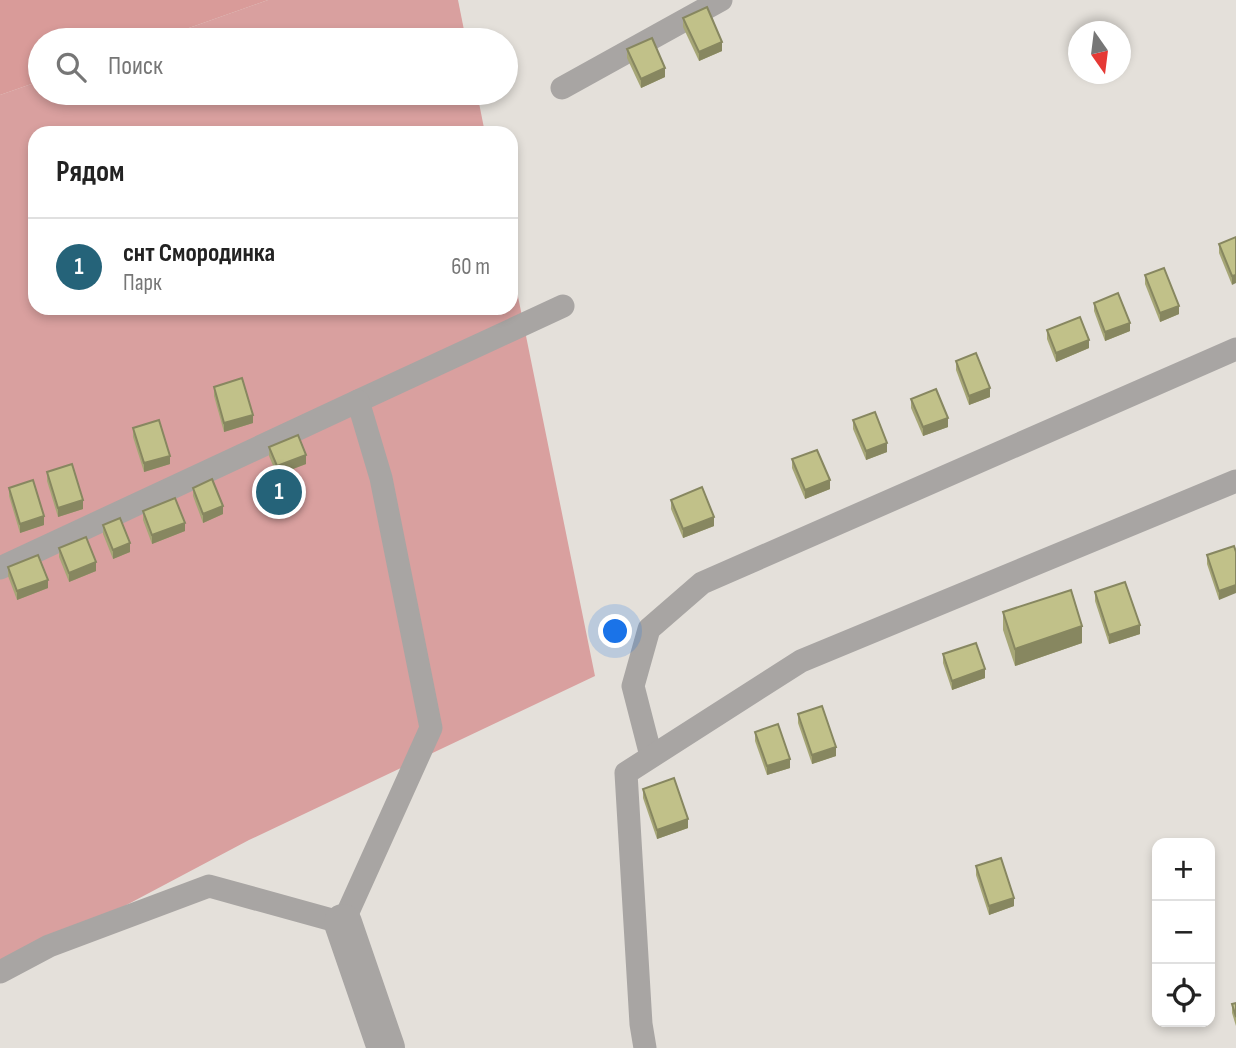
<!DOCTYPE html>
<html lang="ru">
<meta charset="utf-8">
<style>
:root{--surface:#fff;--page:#f2f2f2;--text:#222;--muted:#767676;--line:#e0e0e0;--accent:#256379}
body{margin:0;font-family:"Sofia Sans Condensed",sans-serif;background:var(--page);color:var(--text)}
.controls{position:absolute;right:21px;bottom:21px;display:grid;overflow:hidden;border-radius:14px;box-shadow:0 4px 10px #0003}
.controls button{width:63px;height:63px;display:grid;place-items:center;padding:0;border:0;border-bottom:2px solid var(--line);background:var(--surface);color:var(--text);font:35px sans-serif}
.compass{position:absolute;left:1068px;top:21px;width:63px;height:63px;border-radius:50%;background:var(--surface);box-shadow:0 4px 10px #0003;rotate:166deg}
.you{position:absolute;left:616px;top:632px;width:24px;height:24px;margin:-18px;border:5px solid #fff;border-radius:50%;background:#1a73e8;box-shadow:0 0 0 10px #1a73e833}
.badge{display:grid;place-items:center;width:46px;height:46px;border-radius:50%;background:var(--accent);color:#fff;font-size:23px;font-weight:700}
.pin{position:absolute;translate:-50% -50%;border:4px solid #fff;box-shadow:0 2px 7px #0006}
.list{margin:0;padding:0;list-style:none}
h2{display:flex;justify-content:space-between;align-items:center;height:91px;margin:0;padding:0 28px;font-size:30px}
h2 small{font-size:23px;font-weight:400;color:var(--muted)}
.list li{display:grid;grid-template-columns:46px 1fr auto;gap:21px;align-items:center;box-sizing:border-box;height:98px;padding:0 28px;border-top:2px solid var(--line)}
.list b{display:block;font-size:26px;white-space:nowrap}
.list p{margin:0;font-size:23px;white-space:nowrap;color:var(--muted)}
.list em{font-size:23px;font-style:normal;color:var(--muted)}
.icon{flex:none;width:38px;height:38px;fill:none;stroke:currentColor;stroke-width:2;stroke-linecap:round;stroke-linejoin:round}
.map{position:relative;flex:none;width:1236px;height:1048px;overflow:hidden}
.search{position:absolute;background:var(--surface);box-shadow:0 4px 10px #0003;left:28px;top:28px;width:490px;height:77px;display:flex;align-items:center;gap:18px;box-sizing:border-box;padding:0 24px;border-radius:38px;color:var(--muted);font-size:26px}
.panel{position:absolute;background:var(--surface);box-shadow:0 4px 10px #0003;left:28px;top:126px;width:490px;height:189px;border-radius:21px}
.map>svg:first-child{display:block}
.green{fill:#d9a09f}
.forest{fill:#d99b99}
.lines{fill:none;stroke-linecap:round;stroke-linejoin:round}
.lane{stroke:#a8a5a3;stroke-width:23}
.street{stroke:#a8a5a3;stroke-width:38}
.wall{fill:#a6a676}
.shaded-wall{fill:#878760}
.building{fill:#c1c189;stroke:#878760;stroke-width:2}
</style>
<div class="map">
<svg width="1236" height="1048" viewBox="0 0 1236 1048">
<rect width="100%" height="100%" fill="#e4e0da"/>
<g class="green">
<polygon points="268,0 458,0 466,40 155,40"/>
<polygon points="40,81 40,93 477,93 485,133 35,133 35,308 511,308 511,262 595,676 249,840 0,972 0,95"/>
</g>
<polygon class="forest" points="0,0 268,0 155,40 40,40 40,81 0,95"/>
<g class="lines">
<g class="lane">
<polyline points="562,88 721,0"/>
<polyline points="358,401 563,306"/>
<polyline points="0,568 358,401 381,478 431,728 343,923 209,886 49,946 0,972"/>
<polyline points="651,756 633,686 649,629 702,583 1236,349"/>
<polyline points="645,1048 641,1024 626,773 801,661 1236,481"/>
</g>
<polyline class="street" points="343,923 386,1048"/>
</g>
<g class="wall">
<polygon points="683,18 722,51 699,61 683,27"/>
<polygon points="627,49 665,77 641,88 627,58"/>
<polygon points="1236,237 1232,285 1219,253 1219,244"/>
<polygon points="1145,275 1179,314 1160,322 1145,284"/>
<polygon points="1094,303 1130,331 1105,341 1094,311"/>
<polygon points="1047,330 1089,348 1056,362 1047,339"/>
<polygon points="956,361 990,397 969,405 956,370"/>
<polygon points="214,387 253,423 224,432 214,396"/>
<polygon points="911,399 948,427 923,436 911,408"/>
<polygon points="853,420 887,452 866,460 853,429"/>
<polygon points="133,428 170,464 144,472 133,437"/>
<polygon points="269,447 306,464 277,475 269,456"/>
<polygon points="792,459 830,489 805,499 792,468"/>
<polygon points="47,472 83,509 58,517 47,481"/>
<polygon points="9,488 44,525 20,533 9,496"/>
<polygon points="193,488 223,514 203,523 193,496"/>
<polygon points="671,500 714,526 683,538 671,509"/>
<polygon points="143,511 185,531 152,544 143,520"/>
<polygon points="103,525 130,552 113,559 103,534"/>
<polygon points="1234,546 1219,600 1207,564 1207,555"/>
<polygon points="59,548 96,571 69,582 59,557"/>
<polygon points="8,567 48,588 17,600 8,576"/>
<polygon points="1095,592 1140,634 1109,644 1095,601"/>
<polygon points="1003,612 1082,643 1015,666 1003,630"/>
<polygon points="943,654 985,678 952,690 943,663"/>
<polygon points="798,714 836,756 812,764 798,723"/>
<polygon points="755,732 790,768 767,775 755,741"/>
<polygon points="643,789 688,828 657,839 643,798"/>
<polygon points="976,866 1014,906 989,915 976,875"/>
<polygon points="1236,1003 1236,1026 1232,1013 1232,1004"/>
</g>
<g class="shaded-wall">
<polygon points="722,42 722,51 699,61 699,52"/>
<polygon points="665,68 665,77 641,88 641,79"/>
<polygon points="1236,275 1236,283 1232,285 1232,276"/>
<polygon points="1179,306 1179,314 1160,322 1160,313"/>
<polygon points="1130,323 1130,331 1105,341 1105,332"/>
<polygon points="1089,340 1089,348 1056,362 1056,353"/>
<polygon points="990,388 990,397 969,405 969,396"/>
<polygon points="253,415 253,423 224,432 224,423"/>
<polygon points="948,418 948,427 923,436 923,427"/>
<polygon points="887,443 887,452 866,460 866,451"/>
<polygon points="306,455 306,464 277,475 277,466"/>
<polygon points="170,456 170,464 144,472 144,463"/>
<polygon points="830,480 830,489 805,499 805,490"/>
<polygon points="83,500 83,509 58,517 58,508"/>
<polygon points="223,506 223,514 203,523 203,514"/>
<polygon points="44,516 44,525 20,533 20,524"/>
<polygon points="714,517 714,526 683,538 683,529"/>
<polygon points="185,523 185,531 152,544 152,535"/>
<polygon points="130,543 130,552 113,559 113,550"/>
<polygon points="96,562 96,571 69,582 69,573"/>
<polygon points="48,580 48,588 17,600 17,591"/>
<polygon points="1236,585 1236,593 1219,600 1219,591"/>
<polygon points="1140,625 1140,634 1109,644 1109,635"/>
<polygon points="1082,626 1082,643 1015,666 1015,649"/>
<polygon points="985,669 985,678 952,690 952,681"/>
<polygon points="836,747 836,756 812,764 812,755"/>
<polygon points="790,759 790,768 767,775 767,766"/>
<polygon points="688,819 688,828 657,839 657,830"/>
<polygon points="1014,898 1014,906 989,915 989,906"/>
</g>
<g class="building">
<polygon points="707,7 722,42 699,52 683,18"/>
<polygon points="652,38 665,68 641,79 627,49"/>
<polygon points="1236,237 1236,275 1232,276 1219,244"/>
<polygon points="1164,268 1179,306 1160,313 1145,275"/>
<polygon points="1118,293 1130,323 1105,332 1094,303"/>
<polygon points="1080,317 1089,340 1056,353 1047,330"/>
<polygon points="976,353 990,388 969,396 956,361"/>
<polygon points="242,378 253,415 224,423 214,387"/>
<polygon points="936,389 948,418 923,427 911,399"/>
<polygon points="875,412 887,443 866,451 853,420"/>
<polygon points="159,420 170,456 144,463 133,428"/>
<polygon points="298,435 306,455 277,466 269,447"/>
<polygon points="817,450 830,480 805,490 792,459"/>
<polygon points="72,464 83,500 58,508 47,472"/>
<polygon points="212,479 223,506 203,514 193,488"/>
<polygon points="33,480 44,516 20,524 9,488"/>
<polygon points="702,487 714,517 683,529 671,500"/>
<polygon points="175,498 185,523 152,535 143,511"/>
<polygon points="120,518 130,543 113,550 103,525"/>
<polygon points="86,537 96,562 69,573 59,548"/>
<polygon points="1234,546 1236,552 1236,585 1219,591 1207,555"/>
<polygon points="38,555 48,580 17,591 8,567"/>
<polygon points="1125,582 1140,625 1109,635 1095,592"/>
<polygon points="1071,590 1082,626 1015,649 1003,612"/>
<polygon points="976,643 985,669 952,681 943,654"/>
<polygon points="822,706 836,747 812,755 798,714"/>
<polygon points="778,724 790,759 767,766 755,732"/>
<polygon points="674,778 688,819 657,830 643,789"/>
<polygon points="1001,858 1014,898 989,906 976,866"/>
<polygon points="1236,1003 1236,1017 1232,1004"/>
</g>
</svg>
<div class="controls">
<button>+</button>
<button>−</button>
<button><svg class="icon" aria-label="locate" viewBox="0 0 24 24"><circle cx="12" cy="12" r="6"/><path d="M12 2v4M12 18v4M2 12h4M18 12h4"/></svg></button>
</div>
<svg class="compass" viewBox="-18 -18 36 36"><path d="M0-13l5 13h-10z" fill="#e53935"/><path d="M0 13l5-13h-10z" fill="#767676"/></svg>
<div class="you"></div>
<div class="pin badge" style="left:279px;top:492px">1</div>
<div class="search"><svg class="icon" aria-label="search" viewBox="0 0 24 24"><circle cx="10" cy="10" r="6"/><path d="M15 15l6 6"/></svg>Поиск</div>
<section class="panel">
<h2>Рядом<small></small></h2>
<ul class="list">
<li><span class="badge">1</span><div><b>снт Смородинка</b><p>Парк</p></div><em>60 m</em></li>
</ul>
</section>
</div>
